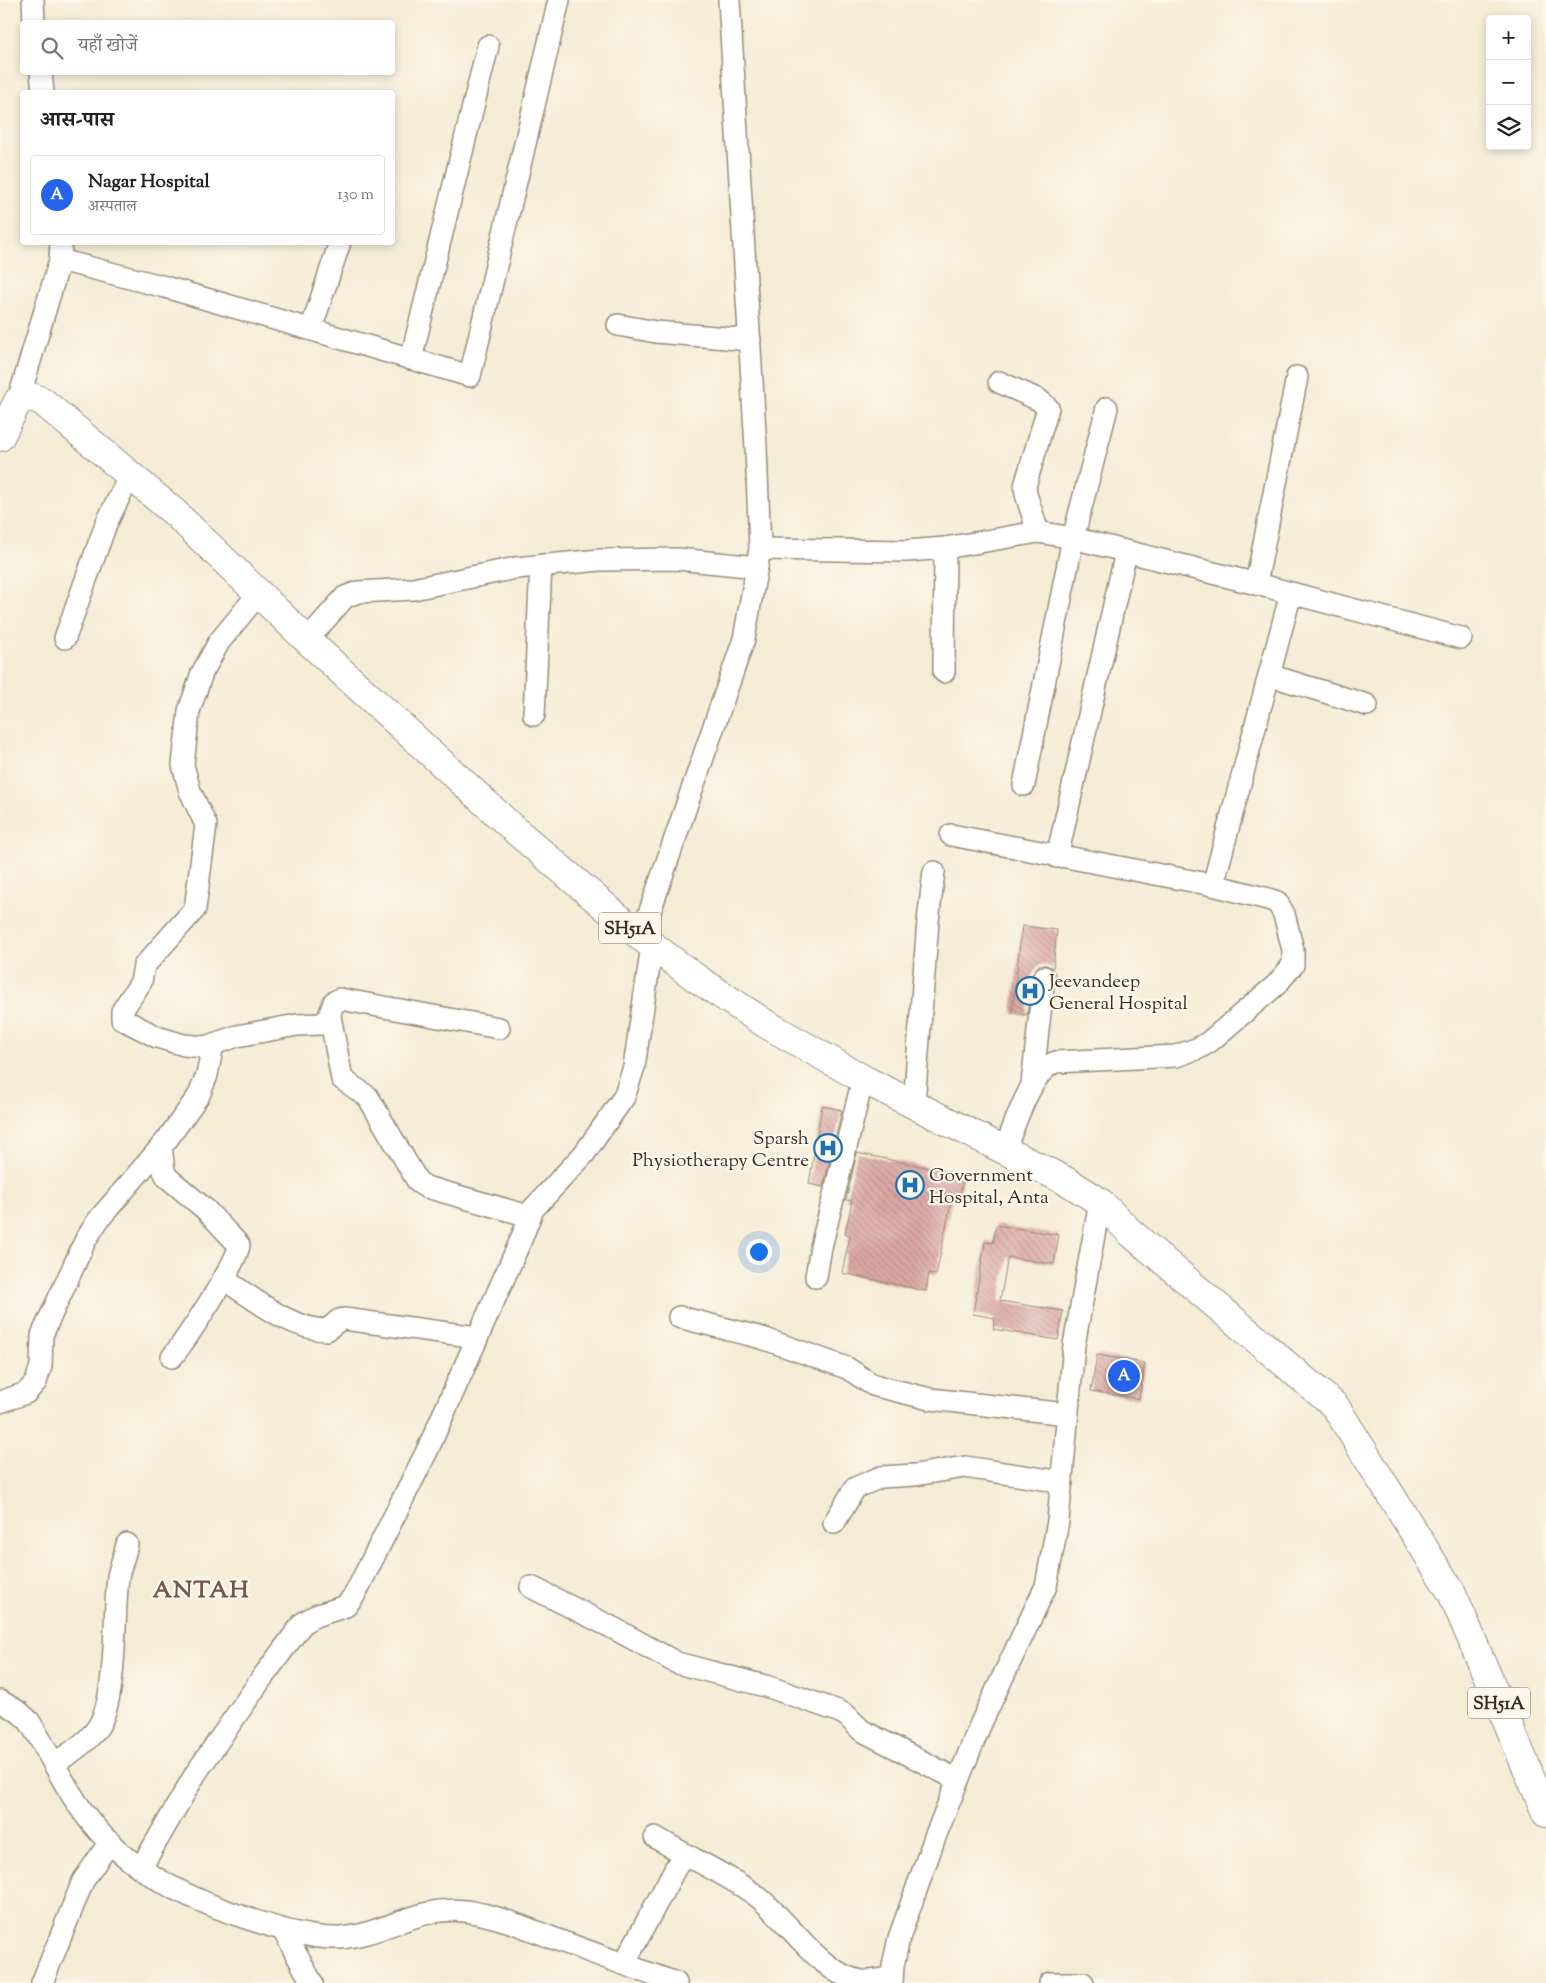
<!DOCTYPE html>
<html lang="hi">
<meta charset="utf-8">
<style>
:root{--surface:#fff;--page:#f2f2f2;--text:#222;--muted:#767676;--line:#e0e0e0;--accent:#2563eb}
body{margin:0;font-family:"Sorts Mill Goudy","Noto Serif Devanagari",serif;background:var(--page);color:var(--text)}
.controls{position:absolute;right:15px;top:15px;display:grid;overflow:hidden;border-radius:5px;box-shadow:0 2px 8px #0003}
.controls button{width:45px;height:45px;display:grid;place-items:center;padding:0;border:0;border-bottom:1px solid var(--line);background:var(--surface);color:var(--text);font:25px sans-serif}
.you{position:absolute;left:758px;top:1251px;width:18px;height:18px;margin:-12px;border:4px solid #fff;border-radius:50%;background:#1a73e8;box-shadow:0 0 0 8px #1a73e833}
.badge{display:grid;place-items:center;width:32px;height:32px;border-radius:50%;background:var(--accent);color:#fff;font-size:16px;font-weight:700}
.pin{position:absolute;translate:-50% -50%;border:2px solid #fff;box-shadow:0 1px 5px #0006}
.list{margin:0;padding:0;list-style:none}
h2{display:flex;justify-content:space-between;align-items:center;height:65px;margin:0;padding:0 20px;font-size:21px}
h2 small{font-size:16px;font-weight:400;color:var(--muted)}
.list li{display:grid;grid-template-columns:32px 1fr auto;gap:15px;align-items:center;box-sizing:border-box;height:80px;margin:0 10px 10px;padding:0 10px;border:1px solid var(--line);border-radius:5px}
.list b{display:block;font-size:19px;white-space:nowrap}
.list p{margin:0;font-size:16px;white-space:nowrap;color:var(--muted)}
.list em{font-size:16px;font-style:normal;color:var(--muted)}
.icon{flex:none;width:28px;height:28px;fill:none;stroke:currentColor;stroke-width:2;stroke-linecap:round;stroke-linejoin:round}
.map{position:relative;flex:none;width:1546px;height:1983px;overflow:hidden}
.search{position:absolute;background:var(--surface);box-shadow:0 2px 8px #0003;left:20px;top:20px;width:375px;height:55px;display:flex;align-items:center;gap:12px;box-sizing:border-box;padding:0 18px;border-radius:5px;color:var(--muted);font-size:19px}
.panel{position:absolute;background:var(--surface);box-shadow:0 2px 8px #0003;left:20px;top:90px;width:375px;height:155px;border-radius:5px}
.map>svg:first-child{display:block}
.building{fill:url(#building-back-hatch)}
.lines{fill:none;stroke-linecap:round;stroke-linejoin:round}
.street-casing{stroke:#988b7a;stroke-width:24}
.primary-casing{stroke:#988b7a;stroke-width:30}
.street{stroke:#fff;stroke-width:21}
.primary{stroke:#fff;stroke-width:28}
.labels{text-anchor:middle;stroke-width:4.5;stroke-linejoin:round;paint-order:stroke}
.shield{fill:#fbf7ec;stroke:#75685c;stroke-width:1}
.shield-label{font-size:18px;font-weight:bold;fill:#3b2a1e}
.poi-label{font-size:19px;fill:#3b2a1e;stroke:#fbf7ec;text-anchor:start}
.district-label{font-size:24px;font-weight:bold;letter-spacing:1px;fill:#74564d;stroke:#fbf7ec}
</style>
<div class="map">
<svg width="1546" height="1983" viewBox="0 0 1546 1983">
<defs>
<pattern id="building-back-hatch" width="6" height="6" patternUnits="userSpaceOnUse" patternTransform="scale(1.25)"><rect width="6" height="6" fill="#dda8a5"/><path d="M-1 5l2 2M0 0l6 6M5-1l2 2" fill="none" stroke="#b48986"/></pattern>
</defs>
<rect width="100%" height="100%" fill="#fbf7ec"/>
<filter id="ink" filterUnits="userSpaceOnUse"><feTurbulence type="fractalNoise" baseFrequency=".02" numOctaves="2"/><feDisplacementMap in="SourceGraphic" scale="10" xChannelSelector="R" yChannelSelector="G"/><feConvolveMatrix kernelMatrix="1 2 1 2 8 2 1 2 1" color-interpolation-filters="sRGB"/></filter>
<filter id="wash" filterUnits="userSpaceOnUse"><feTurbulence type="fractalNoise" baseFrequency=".0096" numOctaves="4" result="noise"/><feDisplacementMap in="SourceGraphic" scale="20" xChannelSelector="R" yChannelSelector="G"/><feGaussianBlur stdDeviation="1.12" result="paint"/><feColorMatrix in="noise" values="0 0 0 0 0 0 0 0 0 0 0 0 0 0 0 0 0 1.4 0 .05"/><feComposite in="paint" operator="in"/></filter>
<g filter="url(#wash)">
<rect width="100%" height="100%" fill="#f4ecd5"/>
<g id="blocks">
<g class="building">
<polygon points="1022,926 1057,930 1053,968 1046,965 1039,965 1032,975 1027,1015 1012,1013"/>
<polygon points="822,1106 842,1110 823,1187 809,1184"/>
<polygon points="857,1153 964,1175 959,1199 952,1198 936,1275 929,1273 926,1291 842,1273 850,1235 845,1234 852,1201 846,1200"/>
<polygon points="996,1225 1059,1235 1054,1264 1008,1257 1000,1301 1063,1311 1058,1340 993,1329 995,1318 973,1314 985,1242 993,1243"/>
<polygon points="1097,1355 1145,1363 1139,1399 1091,1391"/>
</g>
</g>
</g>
<g filter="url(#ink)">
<use href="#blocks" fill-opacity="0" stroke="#988b7a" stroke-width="1"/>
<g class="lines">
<defs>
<g id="street">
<polyline points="33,0 34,22"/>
<polyline points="41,72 43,92"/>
<polyline points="60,260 165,287 470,376 559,0"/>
<polyline points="618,325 656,332 750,340"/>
<polyline points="311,329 340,242"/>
<polyline points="411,359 488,46"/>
<polyline points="999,382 1039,400 1048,408 1025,486 1026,494 1038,532"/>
<polyline points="18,401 60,260 61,242"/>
<polyline points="760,549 907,551 945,548 1038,532 1073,538 1253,583 1461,638"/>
<polyline points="1256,584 1297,377"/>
<polyline points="259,593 219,642 202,673 189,711 183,765 190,791 206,825 195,909 144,966 141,982 122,1011 122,1019 157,1037 184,1045 205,1047 237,1036 297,1025 321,1024 328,1019 334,1002 340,999 499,1028"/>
<polyline points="65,638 106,524 130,475"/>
<polyline points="307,640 345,597 358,592 413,589 516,568 600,560 678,559 757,567"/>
<polyline points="944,672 945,548"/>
<polyline points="1269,675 1367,705"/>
<polyline points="534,715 541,565"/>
<polyline points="1024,785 1073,538 1107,408"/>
<path d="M951,835L1213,885L1268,899L1277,902L1284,914L1293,950V965L1276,985L1209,1042L1199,1048L1176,1056L1056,1062C1031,1070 1015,1125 1005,1149"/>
<polyline points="1057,857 1126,552"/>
<polyline points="1213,885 1291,593"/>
<polyline points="641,937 744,639 760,549 756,448 729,0"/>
<polyline points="330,1016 342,1079 368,1097 418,1182 426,1187 529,1216"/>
<polyline points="1032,1084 1044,977"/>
<polyline points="914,1104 928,921 934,872"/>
<path d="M161,1147L164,1171L167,1177L206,1210L239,1245C238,1262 185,1341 172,1357"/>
<polyline points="816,1277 821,1247 863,1079"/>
<path d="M223,1279C254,1298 289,1329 327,1330L339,1320L344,1319L477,1337"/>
<polyline points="679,1317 762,1338 847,1368 873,1385 930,1399 1067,1414"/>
<polyline points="0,1402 26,1393 36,1382 41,1366 42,1335 86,1239 99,1219 166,1141 199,1095 207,1075 213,1045"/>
<polyline points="834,1523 855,1488 881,1477 915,1475 965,1467 1062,1482"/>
<polyline points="531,1587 615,1629 677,1663 769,1687 838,1711 846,1715 861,1730 958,1780"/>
<path d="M0,1701L19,1712L29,1721C50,1754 66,1791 90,1821C131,1873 191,1900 252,1920C280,1929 311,1939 340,1938C383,1935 419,1905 465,1911C496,1915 527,1928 555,1939C596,1954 636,1969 676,1983"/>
<path d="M54,1763C70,1754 87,1743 98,1727C118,1696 113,1616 118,1577C120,1566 125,1555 127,1544"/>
<path d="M655,1837C687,1857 723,1872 754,1894C786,1916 820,1976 862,1981C871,1982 882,1979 892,1977"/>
<polyline points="141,1868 196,1773 262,1678 303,1623 315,1616 346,1606 355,1594 427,1451 520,1242 533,1209 584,1154 624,1097 634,1067 652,946"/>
<polyline points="283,1930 312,1983"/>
<polyline points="624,1964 683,1854"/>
<polyline points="42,1983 83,1881 110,1842"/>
<polyline points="892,1983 893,1966 899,1938 935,1837 981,1723 1046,1586 1058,1521 1074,1345 1100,1202"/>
<polyline points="1050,1983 1083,1983"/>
</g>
<polyline id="primary" points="0,437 18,401 31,397 42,401 175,513 307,640 516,831 641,937 696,978 766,1024 865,1080 1070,1183 1100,1202 1131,1233 1335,1406 1452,1593 1546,1813"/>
</defs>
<use href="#street" class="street-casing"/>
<use href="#primary" class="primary-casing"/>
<use href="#street" class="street"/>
<use href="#primary" class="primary"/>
</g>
</g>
<defs>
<symbol id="hospital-ring" viewBox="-11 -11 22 22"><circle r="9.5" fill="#fbf7ec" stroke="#1f6fb2" stroke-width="1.5"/><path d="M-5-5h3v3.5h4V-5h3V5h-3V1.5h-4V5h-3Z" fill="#1f6fb2"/></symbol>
</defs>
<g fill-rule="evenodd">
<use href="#hospital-ring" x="1014" y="975" width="32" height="32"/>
<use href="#hospital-ring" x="812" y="1132" width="32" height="32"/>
<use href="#hospital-ring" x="894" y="1169" width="32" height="32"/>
</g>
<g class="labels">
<g class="shield">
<rect x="599" y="912.5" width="62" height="31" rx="4"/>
<rect x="1468" y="1687.5" width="62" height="31" rx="4"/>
</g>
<g class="shield-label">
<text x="630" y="934">SH51A</text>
<text x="1499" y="1709">SH51A</text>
</g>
<g class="poi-label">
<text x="1049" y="987">Jeevandeep<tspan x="1049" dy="22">General Hospital</tspan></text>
<text x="809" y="1144" text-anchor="end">Sparsh<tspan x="809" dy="22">Physiotherapy Centre</tspan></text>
<text x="929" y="1181">Government<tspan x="929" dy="22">Hospital, Anta</tspan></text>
</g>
<g class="district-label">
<text x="201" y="1597">ANTAH</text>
</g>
</g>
</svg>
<div class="controls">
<button>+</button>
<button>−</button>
<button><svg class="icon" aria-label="layers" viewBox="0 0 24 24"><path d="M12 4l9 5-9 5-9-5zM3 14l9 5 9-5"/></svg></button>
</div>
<div class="you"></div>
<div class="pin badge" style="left:1124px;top:1376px">A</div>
<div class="search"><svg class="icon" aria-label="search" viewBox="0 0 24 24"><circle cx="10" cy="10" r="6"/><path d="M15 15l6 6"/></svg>यहाँ खोजें</div>
<section class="panel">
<h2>आस-पास<small></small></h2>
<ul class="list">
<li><span class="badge">A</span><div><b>Nagar Hospital</b><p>अस्पताल</p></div><em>130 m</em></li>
</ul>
</section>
</div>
